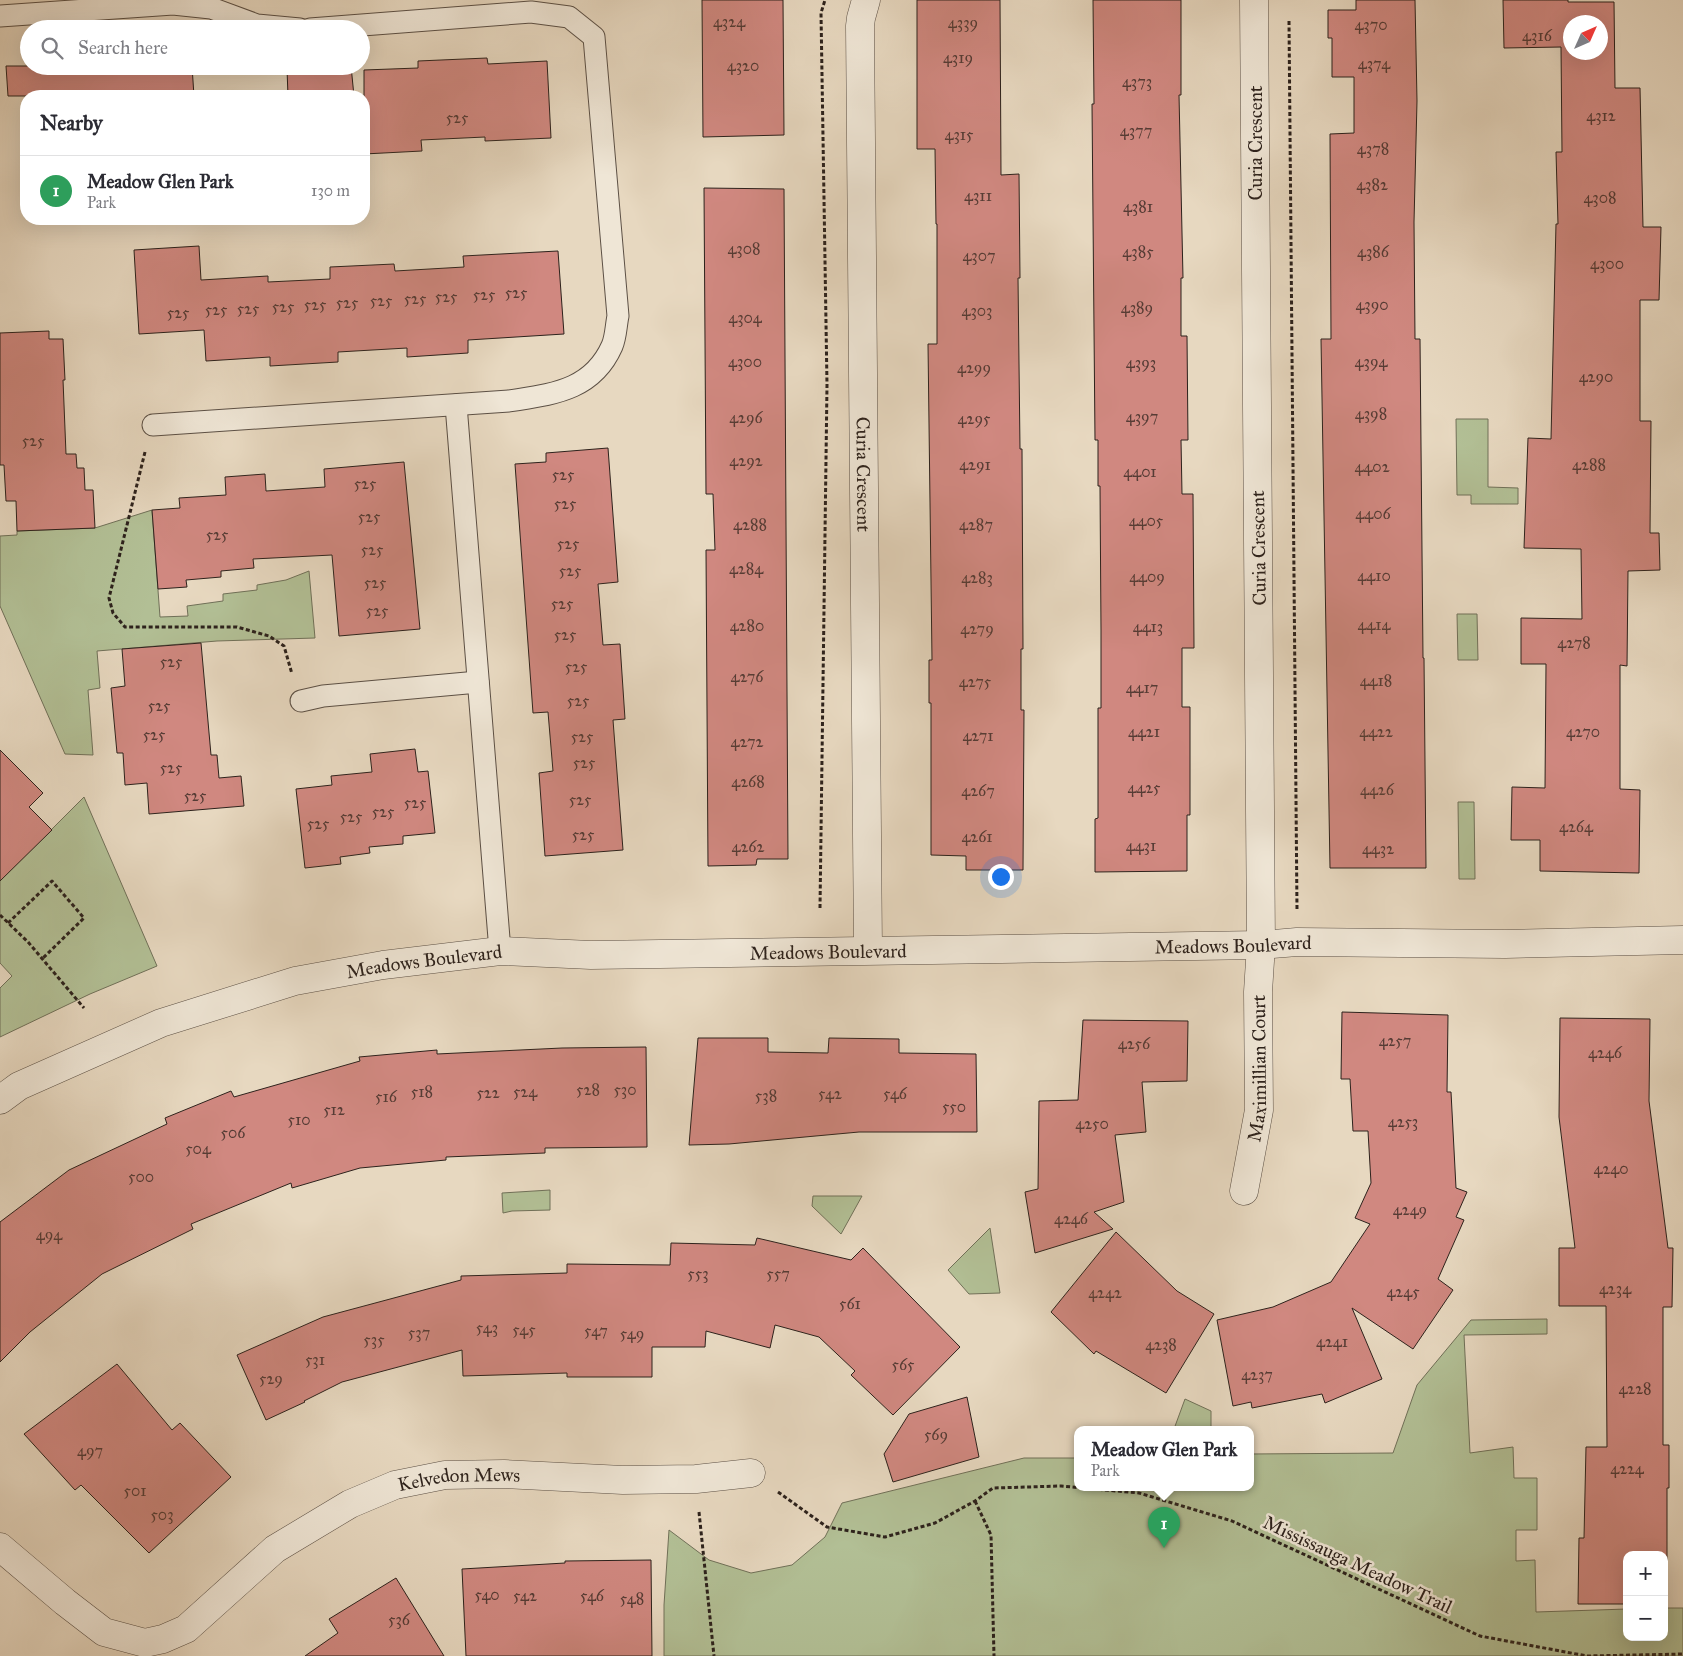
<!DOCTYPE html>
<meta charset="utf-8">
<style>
:root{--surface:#fff;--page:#f2f2f3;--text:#2b2b33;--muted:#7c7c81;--line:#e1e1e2;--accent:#1a73e8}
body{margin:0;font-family:"IM FELL Great Primer",serif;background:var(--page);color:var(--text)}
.controls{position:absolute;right:15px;bottom:15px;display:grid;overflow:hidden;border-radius:10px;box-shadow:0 5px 20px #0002}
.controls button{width:45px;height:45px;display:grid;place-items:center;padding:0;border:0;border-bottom:1px solid var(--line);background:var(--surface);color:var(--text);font:25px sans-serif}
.compass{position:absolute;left:1563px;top:15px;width:45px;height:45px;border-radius:50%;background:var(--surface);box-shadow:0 5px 20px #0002;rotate:45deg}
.you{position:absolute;left:1000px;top:876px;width:18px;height:18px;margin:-12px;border:4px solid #fff;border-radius:50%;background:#1a73e8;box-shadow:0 0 0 8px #1a73e833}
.badge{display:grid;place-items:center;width:32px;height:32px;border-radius:50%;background:var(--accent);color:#fff;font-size:16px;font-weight:700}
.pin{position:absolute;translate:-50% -41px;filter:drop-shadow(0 1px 2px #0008)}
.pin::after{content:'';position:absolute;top:26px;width:18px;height:15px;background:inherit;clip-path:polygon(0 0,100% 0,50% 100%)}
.popup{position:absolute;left:1074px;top:1426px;width:180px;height:65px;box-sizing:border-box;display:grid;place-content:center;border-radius:10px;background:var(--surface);filter:drop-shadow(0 1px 4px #0005);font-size:16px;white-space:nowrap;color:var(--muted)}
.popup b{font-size:19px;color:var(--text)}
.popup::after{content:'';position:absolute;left:50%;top:100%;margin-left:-10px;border:10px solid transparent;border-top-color:var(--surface)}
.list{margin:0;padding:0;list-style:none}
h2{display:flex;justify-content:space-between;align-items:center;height:65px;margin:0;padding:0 20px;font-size:21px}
h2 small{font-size:16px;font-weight:400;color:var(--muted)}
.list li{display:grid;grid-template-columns:32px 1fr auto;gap:15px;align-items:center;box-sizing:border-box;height:70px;padding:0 20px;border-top:1px solid var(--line)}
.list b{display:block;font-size:19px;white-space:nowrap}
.list p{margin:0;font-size:16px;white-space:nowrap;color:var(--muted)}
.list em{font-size:16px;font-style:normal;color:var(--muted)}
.icon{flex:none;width:28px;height:28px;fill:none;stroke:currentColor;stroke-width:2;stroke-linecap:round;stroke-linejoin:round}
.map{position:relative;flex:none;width:1683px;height:1656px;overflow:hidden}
.search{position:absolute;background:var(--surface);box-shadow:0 5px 20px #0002;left:20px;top:20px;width:350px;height:55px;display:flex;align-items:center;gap:12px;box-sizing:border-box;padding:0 18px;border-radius:28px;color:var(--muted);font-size:19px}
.panel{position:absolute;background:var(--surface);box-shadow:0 5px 20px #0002;left:20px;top:90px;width:350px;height:135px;border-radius:20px}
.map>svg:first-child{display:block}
.green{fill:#b2bf95;stroke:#707058}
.building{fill:#d08880;stroke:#2d221c;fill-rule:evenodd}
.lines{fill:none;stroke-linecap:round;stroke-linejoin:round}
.lane-casing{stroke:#5c5045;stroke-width:23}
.street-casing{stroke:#5c5045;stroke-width:29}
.path{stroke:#2d221c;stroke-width:3;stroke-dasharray:4 2.5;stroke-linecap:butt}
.lane{stroke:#efe6d6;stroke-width:21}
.street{stroke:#efe6d6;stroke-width:28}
.labels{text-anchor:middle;stroke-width:5;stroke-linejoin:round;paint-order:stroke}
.number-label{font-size:16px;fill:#563c35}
.street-label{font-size:19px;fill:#2d221c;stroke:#efe6d6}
</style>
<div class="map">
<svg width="1683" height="1656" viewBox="0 0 1683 1656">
<rect width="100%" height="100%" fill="#e7d8c0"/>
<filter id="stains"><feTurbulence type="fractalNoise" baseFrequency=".004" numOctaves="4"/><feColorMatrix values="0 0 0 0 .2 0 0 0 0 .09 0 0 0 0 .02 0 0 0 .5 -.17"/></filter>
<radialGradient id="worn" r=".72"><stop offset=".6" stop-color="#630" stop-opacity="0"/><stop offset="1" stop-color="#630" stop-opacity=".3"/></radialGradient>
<g class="green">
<polygon points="1456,419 1488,419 1488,487 1518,488 1518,504 1471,504 1471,495 1457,495"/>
<polygon points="152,510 160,617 188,616 187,606 223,601 223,594 257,590 257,585 286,580 309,571 315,638 217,641 97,651 100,688 88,690 93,755 65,754 0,606 0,536 17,535 17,531 95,528"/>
<polygon points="1457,614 1477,614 1478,660 1458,660"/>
<polygon points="84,797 157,966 90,994 0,1037 0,988 12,976 0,963 0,864 9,872"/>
<polygon points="1458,802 1474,802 1475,879 1459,879"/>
<polygon points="550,1190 550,1210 512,1211 503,1213 502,1193"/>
<polygon points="813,1196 862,1196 841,1234 812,1206"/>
<polygon points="990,1228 1000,1293 969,1294 948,1270"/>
<polygon points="1547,1319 1547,1334 1464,1335 1470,1453 1513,1447 1514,1478 1537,1478 1537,1530 1516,1530 1516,1561 1535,1560 1536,1612 1627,1609 1627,1637 1664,1637 1664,1608 1683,1608 1683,1656 664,1656 664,1605 669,1530 709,1560 751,1573 792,1565 825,1537 842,1503 1024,1458 1078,1458 1078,1487 1250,1487 1250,1454 1393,1453 1417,1385 1471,1320"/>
<polygon points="1185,1399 1211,1411 1211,1429 1174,1429"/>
</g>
<g class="building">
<polygon points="702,0 783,0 784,135 703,137"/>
<polygon points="917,0 1000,0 1001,175 1019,174 1020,278 1018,278 1020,449 1022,449 1023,649 1021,649 1021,710 1024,710 1023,870 966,870 966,856 931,855 931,703 929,703 929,660 932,660 928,344 937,344 937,224 936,224 935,149 917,149"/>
<polygon points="1093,0 1181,0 1181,95 1179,95 1183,278 1181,278 1181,336 1187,336 1188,440 1181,440 1182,494 1193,494 1194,648 1182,648 1182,707 1190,707 1190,815 1187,815 1187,871 1095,872 1095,819 1098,818 1098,708 1101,708 1101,630 1100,486 1098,486 1098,440 1095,440 1094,329 1092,104 1094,104"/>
<polygon points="1356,0 1415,0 1417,101 1414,222 1415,339 1420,339 1423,658 1424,658 1426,868 1330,868 1321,339 1331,339 1330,134 1354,133 1354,77 1332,77 1332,38 1328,38 1328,10 1356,10"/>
<path d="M1503,0H1568V2H1614L1615,88H1640L1643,227H1661L1659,300H1640V421H1651L1650,533H1659L1660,570L1628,571L1627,666L1620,665V789L1640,790L1639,873L1540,871V840H1511L1512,787L1545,788L1546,664H1521V618L1582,619L1581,549L1524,548L1528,438L1551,439L1556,224H1558L1556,152H1562L1561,47L1504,48ZM1570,22H1600V52H1570Z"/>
<polygon points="487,58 488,64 547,61 551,138 485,141 485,137 421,140 422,151 364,154 364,70 418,68 418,61"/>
<polygon points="6,66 192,66 194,96 8,96"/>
<polygon points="351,66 354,96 288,96 287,69"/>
<polygon points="704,188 784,189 788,859 757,859 756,865 708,866 706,550 715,550 713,494 706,494"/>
<polygon points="199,246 201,280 268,276 268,282 330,279 330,267 394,264 395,271 464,267 463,256 558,251 564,334 468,340 468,353 407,357 407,348 338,352 338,362 270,366 270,357 206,361 204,330 139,334 134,250"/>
<polygon points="49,331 49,339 63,339 65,380 63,380 66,454 76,454 77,468 84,468 85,490 93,490 95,528 17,531 16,501 6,501 4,465 0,465 0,333"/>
<polygon points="608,448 618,582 598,584 603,645 620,644 625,719 613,720 623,850 545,856 539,773 553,771 548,712 533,713 515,464 546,462 546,453"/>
<polygon points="404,462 420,629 339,636 332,555 253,559 254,568 221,571 221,577 186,580 187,587 158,589 152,510 180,508 179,498 226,495 225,477 265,474 266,491 325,487 324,469"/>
<polygon points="201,643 211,755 217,755 219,778 241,776 244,806 149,814 147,783 125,785 123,753 117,753 111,688 125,686 122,649"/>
<polygon points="415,749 418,772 428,771 435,833 403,836 403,844 369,847 370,853 340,857 341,864 305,868 296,789 332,785 331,776 372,772 370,754"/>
<polygon points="0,750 43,793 29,807 52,830 0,881"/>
<polygon points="1342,1012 1448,1015 1447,1092 1451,1092 1456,1188 1467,1192 1456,1217 1464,1220 1438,1279 1453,1290 1413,1349 1352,1308 1382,1379 1325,1403 1322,1394 1252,1408 1251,1402 1233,1406 1217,1320 1273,1307 1331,1282 1370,1224 1355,1218 1371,1183 1368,1131 1353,1131 1350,1079 1341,1079"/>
<polygon points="1560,1018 1650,1019 1649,1101 1668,1248 1673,1248 1672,1307 1663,1307 1663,1445 1669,1445 1669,1488 1667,1488 1667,1593 1664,1593 1664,1555 1627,1555 1627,1604 1578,1604 1579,1538 1584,1538 1586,1447 1607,1447 1606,1306 1559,1306 1559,1248 1575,1248 1559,1117"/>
<polygon points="1083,1020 1188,1021 1187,1081 1142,1082 1146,1132 1115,1135 1124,1202 1094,1212 1113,1229 1035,1253 1025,1192 1038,1189 1039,1101 1078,1100"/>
<polygon points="698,1038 768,1038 768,1052 828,1053 829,1038 899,1039 899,1053 976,1054 977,1132 859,1132 729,1144 689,1145"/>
<polygon points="646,1047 647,1147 545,1148 545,1153 446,1157 446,1160 360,1168 292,1188 291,1183 191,1224 193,1229 102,1274 30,1332 0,1362 0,1222 69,1170 167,1124 165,1118 231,1091 234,1097 360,1061 359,1057 437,1050 437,1054 562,1048"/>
<polygon points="1116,1232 1177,1291 1214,1314 1166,1393 1096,1351 1094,1354 1051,1312"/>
<polygon points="757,1238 851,1260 863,1248 960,1347 893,1415 851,1375 855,1371 819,1337 775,1325 770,1348 706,1331 705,1347 652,1347 652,1377 567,1377 567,1373 463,1376 462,1350 342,1382 304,1401 305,1402 266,1420 237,1355 323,1317 461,1280 461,1276 567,1273 567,1264 670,1265 671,1243 755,1245"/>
<polygon points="117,1364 172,1430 180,1423 231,1477 149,1553 81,1485 75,1490 24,1434"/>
<polygon points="967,1397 979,1457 893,1482 884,1454 909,1414"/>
<polygon points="651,1560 652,1656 466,1656 462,1569 565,1563 565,1561"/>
<polygon points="396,1578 444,1656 305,1656 338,1633 329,1619"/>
</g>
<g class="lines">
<defs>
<g id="lane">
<polyline points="0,16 173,4 211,8 257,25 300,29"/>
<polyline points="456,405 500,951"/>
<path d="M153,425L509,401C552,394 592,391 612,346C616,337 616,325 618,316L594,37L569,17L531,12L310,29"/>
<polyline points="301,701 323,696 478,682"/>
</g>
<g id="street">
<path id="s1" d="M866,0L861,18L860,26L868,950"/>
<path id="s2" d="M0,1100L19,1086L161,1023L295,981L383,965L500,951L591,955L1261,945L1297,942L1505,944L1683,940"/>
<path id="s3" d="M1244,1191L1259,1110L1258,992L1261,945L1254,0"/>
<path id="s4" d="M0,1547L65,1602L104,1632L145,1643L163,1639L186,1629L275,1549L350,1504L395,1485L445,1475L504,1474L623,1480L696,1479L751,1473"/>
</g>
</defs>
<use href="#lane" class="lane-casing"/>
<use href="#street" class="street-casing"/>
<g class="path">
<polyline points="1289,21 1297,910"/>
<polyline points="145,452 109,598 113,613 125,627 237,627 269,636 284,646 292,674"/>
<polyline points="820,908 827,385 821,13 825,0"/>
<polyline points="0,915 28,942 84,1008"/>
<polyline points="8,923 52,881 84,918 42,959"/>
<polyline points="778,1492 827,1527 885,1537 935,1523 975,1501 993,1488 1061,1486 1139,1493 1232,1521 1480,1636 1587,1656 1683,1654"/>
<polyline points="975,1501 991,1535 994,1656"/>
<polyline points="699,1512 714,1656"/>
</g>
<use href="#lane" class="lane"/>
<use href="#street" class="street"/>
</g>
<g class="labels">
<g class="number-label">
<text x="729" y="27">4324</text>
<text x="963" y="28">4339</text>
<text x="1371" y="30">4370</text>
<text x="1537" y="41">4316</text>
<text x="958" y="63">4319</text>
<text x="1374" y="69">4374</text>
<text x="743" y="71">4320</text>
<text x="1137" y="87">4373</text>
<text x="1601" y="121">4312</text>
<text x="457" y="123">525</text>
<text x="1136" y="136">4377</text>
<text x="959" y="140">4315</text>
<text x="1373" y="154">4378</text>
<text x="1372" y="190">4382</text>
<text x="978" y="201">4311</text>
<text x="1600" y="203">4308</text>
<text x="1138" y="212">4381</text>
<text x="744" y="254">4308</text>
<text x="1138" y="257">4385</text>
<text x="1373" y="257">4386</text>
<text x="979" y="261">4307</text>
<text x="1607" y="269">4300</text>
<text x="516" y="298">525</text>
<text x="484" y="300">525</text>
<text x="446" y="302">525</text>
<text x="415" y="304">525</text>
<text x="381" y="306">525</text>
<text x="347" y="308">525</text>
<text x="315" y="310">525</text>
<text x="1372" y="310">4390</text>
<text x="283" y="312">525</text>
<text x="1137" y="313">4389</text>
<text x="248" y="314">525</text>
<text x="216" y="315">525</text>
<text x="977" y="316">4303</text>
<text x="178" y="318">525</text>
<text x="745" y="323">4304</text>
<text x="745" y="367">4300</text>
<text x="1371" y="367">4394</text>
<text x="1141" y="368">4393</text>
<text x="974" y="373">4299</text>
<text x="1596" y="382">4290</text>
<text x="1371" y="419">4398</text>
<text x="1142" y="422">4397</text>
<text x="746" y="423">4296</text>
<text x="974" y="424">4295</text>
<text x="33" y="446">525</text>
<text x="746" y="466">4292</text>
<text x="975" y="470">4291</text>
<text x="1589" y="470">4288</text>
<text x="1372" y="472">4402</text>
<text x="1140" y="477">4401</text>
<text x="563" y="480">525</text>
<text x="365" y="489">525</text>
<text x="565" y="509">525</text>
<text x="1373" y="519">4406</text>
<text x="369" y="522">525</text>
<text x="1146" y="526">4405</text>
<text x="750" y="530">4288</text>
<text x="976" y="530">4287</text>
<text x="217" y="540">525</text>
<text x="568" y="549">525</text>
<text x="372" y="555">525</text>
<text x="746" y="574">4284</text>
<text x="570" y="576">525</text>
<text x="1374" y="581">4410</text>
<text x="1147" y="582">4409</text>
<text x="977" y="583">4283</text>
<text x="375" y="588">525</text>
<text x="562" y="609">525</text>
<text x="377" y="616">525</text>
<text x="1374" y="630">4414</text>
<text x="747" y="631">4280</text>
<text x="1148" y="632">4413</text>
<text x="977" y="634">4279</text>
<text x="565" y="640">525</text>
<text x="1574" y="648">4278</text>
<text x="171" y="667">525</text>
<text x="576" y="672">525</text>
<text x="747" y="682">4276</text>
<text x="1376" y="686">4418</text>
<text x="975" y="687">4275</text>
<text x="1142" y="693">4417</text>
<text x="578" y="706">525</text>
<text x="159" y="711">525</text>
<text x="1144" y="737">4421</text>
<text x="1376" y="737">4422</text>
<text x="1583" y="737">4270</text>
<text x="154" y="740">525</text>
<text x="978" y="741">4271</text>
<text x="582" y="742">525</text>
<text x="747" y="747">4272</text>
<text x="584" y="768">525</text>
<text x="171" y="773">525</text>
<text x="748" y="787">4268</text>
<text x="1144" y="793">4425</text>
<text x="1377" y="795">4426</text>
<text x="978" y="796">4267</text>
<text x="195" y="801">525</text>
<text x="580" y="805">525</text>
<text x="415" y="808">525</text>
<text x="383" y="817">525</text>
<text x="351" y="822">525</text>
<text x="318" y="829">525</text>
<text x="1576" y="832">4264</text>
<text x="583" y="840">525</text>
<text x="977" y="842">4261</text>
<text x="1141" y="851">4431</text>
<text x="748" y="852">4262</text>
<text x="1378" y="854">4432</text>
<text x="1395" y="1046">4257</text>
<text x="1134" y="1049">4256</text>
<text x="1605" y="1058">4246</text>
<text x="588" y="1095">528</text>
<text x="625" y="1095">530</text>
<text x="422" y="1097">518</text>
<text x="525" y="1097">524</text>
<text x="488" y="1098">522</text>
<text x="830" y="1099">542</text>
<text x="895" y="1099">546</text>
<text x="766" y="1101">538</text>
<text x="386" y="1102">516</text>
<text x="954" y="1112">550</text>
<text x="334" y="1115">512</text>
<text x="299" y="1125">510</text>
<text x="1403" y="1127">4253</text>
<text x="1092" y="1129">4250</text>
<text x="233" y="1138">506</text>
<text x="198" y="1154">504</text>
<text x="1611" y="1174">4240</text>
<text x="141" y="1182">500</text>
<text x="1410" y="1215">4249</text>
<text x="1071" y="1224">4246</text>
<text x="49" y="1240">494</text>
<text x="698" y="1279">553</text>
<text x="778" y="1279">557</text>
<text x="1615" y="1294">4234</text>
<text x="1403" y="1297">4245</text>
<text x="1105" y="1298">4242</text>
<text x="850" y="1309">561</text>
<text x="487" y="1333">543</text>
<text x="524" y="1335">545</text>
<text x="596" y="1336">547</text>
<text x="419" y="1338">537</text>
<text x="632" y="1339">549</text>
<text x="374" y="1345">535</text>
<text x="1332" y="1347">4241</text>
<text x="1161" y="1350">4238</text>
<text x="315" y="1365">531</text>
<text x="903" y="1370">565</text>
<text x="1257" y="1380">4237</text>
<text x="271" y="1384">529</text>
<text x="1635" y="1394">4228</text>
<text x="936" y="1440">569</text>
<text x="90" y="1456">497</text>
<text x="1627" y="1474">4224</text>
<text x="135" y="1496">501</text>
<text x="162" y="1520">503</text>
<text x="487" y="1600">540</text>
<text x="525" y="1601">542</text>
<text x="592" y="1601">546</text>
<text x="632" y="1604">548</text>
<text x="399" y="1625">536</text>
</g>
<g class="street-label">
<text transform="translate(1255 143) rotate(-90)" y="7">Curia Crescent</text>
<text dy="7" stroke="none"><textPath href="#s1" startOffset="475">Curia Crescent</textPath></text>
<text transform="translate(1258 548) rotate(-91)" y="7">Curia Crescent</text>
<text dy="7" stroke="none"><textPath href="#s2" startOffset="1260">Meadows Boulevard</textPath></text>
<text dy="7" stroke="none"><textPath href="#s2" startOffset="855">Meadows Boulevard</textPath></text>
<text dy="7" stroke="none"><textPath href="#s2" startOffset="450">Meadows Boulevard</textPath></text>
<text dy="7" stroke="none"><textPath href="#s3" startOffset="124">Maximillian Court</textPath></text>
<text dy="7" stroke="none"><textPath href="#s4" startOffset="541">Kelvedon Mews</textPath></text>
<text transform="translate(1358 1564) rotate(25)" y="7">Mississauga Meadow Trail</text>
</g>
</g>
<rect width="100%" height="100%" filter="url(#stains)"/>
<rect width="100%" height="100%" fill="url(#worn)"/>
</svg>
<div class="controls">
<button>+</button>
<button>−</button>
</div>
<svg class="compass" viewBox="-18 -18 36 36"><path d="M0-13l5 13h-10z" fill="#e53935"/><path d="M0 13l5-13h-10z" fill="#7c7c81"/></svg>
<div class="you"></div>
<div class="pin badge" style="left:1164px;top:1548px;background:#2e9e5b">1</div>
<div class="popup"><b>Meadow Glen Park</b>Park</div>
<div class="search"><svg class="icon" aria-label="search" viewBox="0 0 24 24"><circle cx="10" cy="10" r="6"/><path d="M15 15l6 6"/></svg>Search here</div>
<section class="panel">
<h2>Nearby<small></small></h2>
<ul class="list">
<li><span class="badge" style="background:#2e9e5b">1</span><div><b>Meadow Glen Park</b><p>Park</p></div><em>130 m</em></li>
</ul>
</section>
</div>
